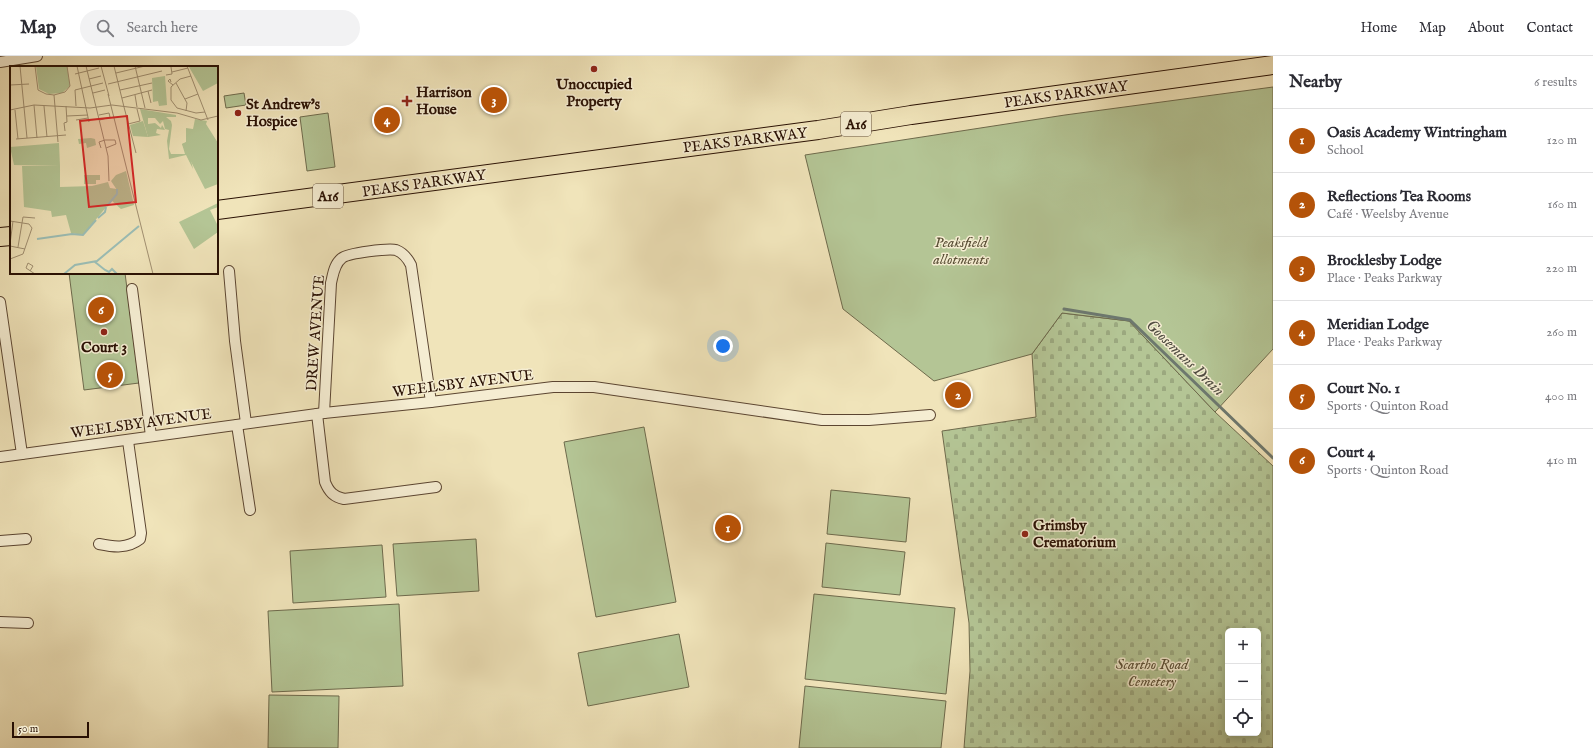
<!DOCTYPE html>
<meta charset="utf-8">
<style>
:root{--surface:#fff;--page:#f2f2f3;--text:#2b2b33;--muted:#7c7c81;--line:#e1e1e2;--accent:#b45309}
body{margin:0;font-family:"IM FELL English",serif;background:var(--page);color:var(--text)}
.controls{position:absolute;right:12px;bottom:12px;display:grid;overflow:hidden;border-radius:6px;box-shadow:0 2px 10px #0003}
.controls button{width:36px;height:36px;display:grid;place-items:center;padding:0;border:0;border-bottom:1px solid var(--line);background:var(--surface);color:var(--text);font:20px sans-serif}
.scale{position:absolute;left:12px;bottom:10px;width:77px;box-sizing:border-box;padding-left:4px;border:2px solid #291003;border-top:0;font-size:11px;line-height:14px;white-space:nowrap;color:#291003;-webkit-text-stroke:3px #f5edd2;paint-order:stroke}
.you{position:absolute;left:723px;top:290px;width:14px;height:14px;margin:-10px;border:3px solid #fff;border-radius:50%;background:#1a73e8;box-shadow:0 0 0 6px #1a73e833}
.badge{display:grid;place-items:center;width:26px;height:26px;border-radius:50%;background:var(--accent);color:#fff;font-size:13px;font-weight:700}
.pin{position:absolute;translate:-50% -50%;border:2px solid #fff;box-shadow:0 1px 4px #0006}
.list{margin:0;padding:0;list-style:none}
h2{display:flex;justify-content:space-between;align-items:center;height:52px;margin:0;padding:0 16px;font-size:17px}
h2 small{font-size:13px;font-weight:400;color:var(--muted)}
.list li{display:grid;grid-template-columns:26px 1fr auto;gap:12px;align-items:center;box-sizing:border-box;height:64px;padding:0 16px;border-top:1px solid var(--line)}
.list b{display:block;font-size:15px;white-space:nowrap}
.list p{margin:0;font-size:13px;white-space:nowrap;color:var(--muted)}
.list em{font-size:13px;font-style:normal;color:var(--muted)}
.icon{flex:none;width:22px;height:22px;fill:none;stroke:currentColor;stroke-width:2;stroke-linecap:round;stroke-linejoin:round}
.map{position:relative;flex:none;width:1273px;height:692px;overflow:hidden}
header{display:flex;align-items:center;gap:24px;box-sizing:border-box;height:56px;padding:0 20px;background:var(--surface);border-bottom:1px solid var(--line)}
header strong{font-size:19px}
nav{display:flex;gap:22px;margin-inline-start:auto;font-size:14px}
.search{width:280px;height:36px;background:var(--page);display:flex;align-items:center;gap:10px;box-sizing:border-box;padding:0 14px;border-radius:22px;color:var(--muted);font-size:15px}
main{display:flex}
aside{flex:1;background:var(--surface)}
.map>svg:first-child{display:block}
.cemetery{fill:url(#cemetery-stones);stroke:#6e6a4c;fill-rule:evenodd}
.garden{fill:#b4c595;stroke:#6e6a4c}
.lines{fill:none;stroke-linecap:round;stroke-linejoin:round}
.stream{stroke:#6d786e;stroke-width:3}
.street-casing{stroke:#5b4531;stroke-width:12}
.highway-casing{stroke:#291003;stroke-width:20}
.street{stroke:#f5edd2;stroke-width:10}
.highway{stroke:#f0e4ba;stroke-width:18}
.poi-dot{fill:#8f2418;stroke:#f5edd2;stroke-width:1.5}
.labels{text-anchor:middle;stroke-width:3;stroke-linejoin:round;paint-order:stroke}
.shield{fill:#f5edd2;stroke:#665241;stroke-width:1}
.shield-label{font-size:14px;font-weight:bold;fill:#291003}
.poi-label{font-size:15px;font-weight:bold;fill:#291003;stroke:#f5edd2;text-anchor:start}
.street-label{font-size:15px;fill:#291003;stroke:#f5edd2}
.park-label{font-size:15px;font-style:italic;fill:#5a4f36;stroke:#f5edd2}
.water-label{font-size:16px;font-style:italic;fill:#514d42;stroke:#f5edd2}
.inset-river{fill:none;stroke:#9bbeb6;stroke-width:2}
.inset-road{fill:none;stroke:#a08f71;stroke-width:1}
.view{fill:#d62828;fill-opacity:0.15;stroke:#d62828;stroke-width:2}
.inset-edge{fill:none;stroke:#291003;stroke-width:2}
</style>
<header>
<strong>Map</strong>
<div class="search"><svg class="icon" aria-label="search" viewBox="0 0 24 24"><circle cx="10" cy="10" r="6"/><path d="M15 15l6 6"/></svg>Search here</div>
<nav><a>Home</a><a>Map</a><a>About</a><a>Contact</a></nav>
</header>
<main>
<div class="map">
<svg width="1273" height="692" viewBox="0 0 1273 692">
<defs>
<pattern id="cemetery-stones" width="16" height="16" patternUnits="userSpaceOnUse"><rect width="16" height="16" fill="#b4c595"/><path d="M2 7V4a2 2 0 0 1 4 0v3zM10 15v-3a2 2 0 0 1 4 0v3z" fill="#9ba87f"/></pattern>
</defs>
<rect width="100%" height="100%" fill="#f0e4ba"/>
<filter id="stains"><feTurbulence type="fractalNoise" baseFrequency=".005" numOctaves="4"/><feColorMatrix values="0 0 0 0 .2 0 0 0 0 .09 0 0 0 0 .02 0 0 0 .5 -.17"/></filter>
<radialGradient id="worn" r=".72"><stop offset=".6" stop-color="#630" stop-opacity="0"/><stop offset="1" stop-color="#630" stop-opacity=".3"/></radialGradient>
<path class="cemetery" d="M1062,257L1129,265L1215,356L1273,410V692H964L970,615L969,567L942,375L1036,361L1032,298ZM1228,575H1258V677H1228Z"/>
<g class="garden">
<polygon points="1273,31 1273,293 1215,356 1129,265 1062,257 1032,298 934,325 843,253 805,99 1065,59"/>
<polygon points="244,37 246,49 226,52 224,40"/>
<polygon points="328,57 335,111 307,115 300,61"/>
<polygon points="69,217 125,217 139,327 84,334"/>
<polygon points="644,371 676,546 596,561 564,386"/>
<polygon points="831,434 910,442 906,486 827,478"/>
<polygon points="476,483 479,535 397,540 393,488"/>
<polygon points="826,487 905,496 900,539 822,531"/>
<polygon points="382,489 386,541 293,547 290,495"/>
<polygon points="814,538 955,552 946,638 805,623"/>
<polygon points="399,548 403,630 272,636 268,555"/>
<polygon points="679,578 689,631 588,650 578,597"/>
<polygon points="805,630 946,645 941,692 799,692"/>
<polygon points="269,639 339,640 338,692 268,692"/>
</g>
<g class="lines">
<polyline class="stream" points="1064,253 1130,264 1273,402"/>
<defs>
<g id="street">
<polyline points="0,6 37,0"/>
<polyline points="229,215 235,285 246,367"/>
<polyline points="132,233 151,380"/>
<polyline points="0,246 22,398"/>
<path d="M324,357L331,227C333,219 334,208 342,202C348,197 389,192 396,194C404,197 408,203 411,209L431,346"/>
<path d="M317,358L325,426C329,436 334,441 344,443L436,431"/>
<polyline points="237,369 250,454"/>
<polyline points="0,401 324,357 431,346 553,331 594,331 822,364 869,364 930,359"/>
<polyline points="0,485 26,483"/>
<path d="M99,488C114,491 127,493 140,483L141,477L128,385"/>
<polyline points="0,566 28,567"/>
</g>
<g id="highway">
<polyline points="217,154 818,74 911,59 1273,9"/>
<polyline points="0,181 11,180"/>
</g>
</defs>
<use href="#street" class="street-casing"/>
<use href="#highway" class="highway-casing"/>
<use href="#street" class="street"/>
<use href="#highway" class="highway"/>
</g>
<g class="poi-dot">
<circle cx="594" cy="13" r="4"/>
<path d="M405 39h4v4h4v4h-4v4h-4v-4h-4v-4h4z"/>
<circle cx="238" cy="57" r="4"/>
<circle cx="104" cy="276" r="4"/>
<circle cx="1025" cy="478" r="4"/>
</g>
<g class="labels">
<g class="shield">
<rect x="841" y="56" width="30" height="24" rx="3"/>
<rect x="313" y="128" width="30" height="24" rx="3"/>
</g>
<g class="shield-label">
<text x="856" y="73">A16</text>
<text x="328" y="145">A16</text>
</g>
<g class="poi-label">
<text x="594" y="33" text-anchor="middle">Unoccupied<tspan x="594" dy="17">Property</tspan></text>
<text x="416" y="41">Harrison<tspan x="416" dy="17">House</tspan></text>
<text x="246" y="53">St Andrew's<tspan x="246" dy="17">Hospice</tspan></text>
<text x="104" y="296" text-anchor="middle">Court 3</text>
<text x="1033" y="474">Grimsby<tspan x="1033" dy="17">Crematorium</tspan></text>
</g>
<g class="street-label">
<text transform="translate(1066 38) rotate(-8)" y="5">PEAKS PARKWAY</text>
<text transform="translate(745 84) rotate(-7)" y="5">PEAKS PARKWAY</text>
<text transform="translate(424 127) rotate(-8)" y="5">PEAKS PARKWAY</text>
<text transform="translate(315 277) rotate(-86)" y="5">DREW AVENUE</text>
<text transform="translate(463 327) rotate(-7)" y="5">WEELSBY AVENUE</text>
<text transform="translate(141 367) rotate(-8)" y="5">WEELSBY AVENUE</text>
</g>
<g class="park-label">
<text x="961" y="191">Peaksfield<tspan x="961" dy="17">allotments</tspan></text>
<text x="1152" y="613">Scartho Road<tspan x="1152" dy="17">Cemetery</tspan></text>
</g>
<g class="water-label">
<text transform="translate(1186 301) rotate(44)" y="6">Goosemans Drain</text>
</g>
</g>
<g transform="translate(10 10)">
<rect width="208" height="208" fill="#f0e4ba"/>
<path d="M130,43L166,49V51H156L161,55L162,59L159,83L161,88H175L172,78L177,76L183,103L176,89L159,93L157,75L159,64L155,63L153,55L150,58L145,52H138V58L145,57L151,62L152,59L155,64L147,63L146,67L151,69L138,71ZM208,137V141L200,144L208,160V166L184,183L169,156Z" fill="#b4c595"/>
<path d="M12,100H50V121L82,120L98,116L100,122L107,123V128L73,169L61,167L56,149L42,151L41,145L14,141Z" fill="#b4c595"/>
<path d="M26,0H57L60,20L52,27L39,28L29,23ZM208,0V17L193,25L179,1ZM185,53L197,55L196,58L208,77V118L195,123L172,78L176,76V62L183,63ZM133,55L138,71L123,70L120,59ZM49,77L50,100L4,99L0,81Z" fill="#b4c595"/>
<path d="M155,10L157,39L149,40L148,35L143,36L142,12ZM202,10L205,15L193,22L189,15ZM81,72L85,73L86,79L77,82L76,77L69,78L68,73ZM37,78H48V82H41L42,94H38ZM116,105L124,139L111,143L101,134L107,124L101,115L106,109ZM74,109H90V114H86V118H74Z" fill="#b4c595"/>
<path class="inset-river" d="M97,140L107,128V123M88,152L95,146L96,141M27,173L62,168L73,169L86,154M85,196L95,204L99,206L102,203L107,208M54,208L65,199L87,195L129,160"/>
<path class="inset-road" d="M10,0L17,72M25,0L28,24L36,28L44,29L55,26L60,20L57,0M67,0L79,56M76,0L98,90L99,115M91,0L99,30M104,0L114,41M125,0L135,42M177,0L198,54M162,6L178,2M106,7L135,0M65,8L89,2M156,9L162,8L161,1M181,10L170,13L161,21V34L167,42L186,47L195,46M79,13L91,10M161,16L160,13L158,15L163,19M166,17L177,37L176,45M98,18L152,5M0,19L19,18M110,24L142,17M138,25L141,37M83,27L95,24M98,28L143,208M44,29L48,76M125,29L127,41M112,32L142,24M175,33L188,28M24,39L27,72M102,39L167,47L191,54L208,50M34,40L37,71M66,40L65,24L93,17M114,41L126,87M0,44L24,39L80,42L102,39M5,44L8,73M89,49L99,47L100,51L90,54M57,50L78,49M66,54L78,52M118,58L130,55L127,43M55,65L54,57L57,56L56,40M6,73L56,69M95,74H105L106,78L96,82M91,82L89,76L95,74M0,155L19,158L22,162L13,188L0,193M0,178L3,155M0,180L15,183M8,181L13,151L25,152M20,205L23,200L18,197L16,202L25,208"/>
<path class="view" d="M117,50L126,136L79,141L70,55Z"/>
<rect width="208" height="208" class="inset-edge"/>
</g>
<rect width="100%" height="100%" filter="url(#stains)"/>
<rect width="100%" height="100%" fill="url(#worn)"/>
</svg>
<div class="controls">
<button>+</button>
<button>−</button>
<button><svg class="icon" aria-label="locate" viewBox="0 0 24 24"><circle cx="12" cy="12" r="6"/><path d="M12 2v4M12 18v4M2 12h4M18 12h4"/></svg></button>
</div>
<div class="scale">50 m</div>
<div class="you"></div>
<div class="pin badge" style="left:728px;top:472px">1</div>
<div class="pin badge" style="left:958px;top:339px">2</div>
<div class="pin badge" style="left:494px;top:44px">3</div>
<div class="pin badge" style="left:387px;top:64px">4</div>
<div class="pin badge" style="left:110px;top:319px">5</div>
<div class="pin badge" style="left:101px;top:254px">6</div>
</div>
<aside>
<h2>Nearby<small>6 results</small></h2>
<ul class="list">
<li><span class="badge">1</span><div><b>Oasis Academy Wintringham</b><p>School</p></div><em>120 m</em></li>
<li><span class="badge">2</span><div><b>Reflections Tea Rooms</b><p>Café · Weelsby Avenue</p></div><em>160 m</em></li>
<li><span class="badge">3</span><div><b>Brocklesby Lodge</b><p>Place · Peaks Parkway</p></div><em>220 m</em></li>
<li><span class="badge">4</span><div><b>Meridian Lodge</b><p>Place · Peaks Parkway</p></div><em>260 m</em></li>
<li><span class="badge">5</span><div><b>Court No. 1</b><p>Sports · Quinton Road</p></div><em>400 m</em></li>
<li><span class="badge">6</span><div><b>Court 4</b><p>Sports · Quinton Road</p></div><em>410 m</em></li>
</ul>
</aside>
</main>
